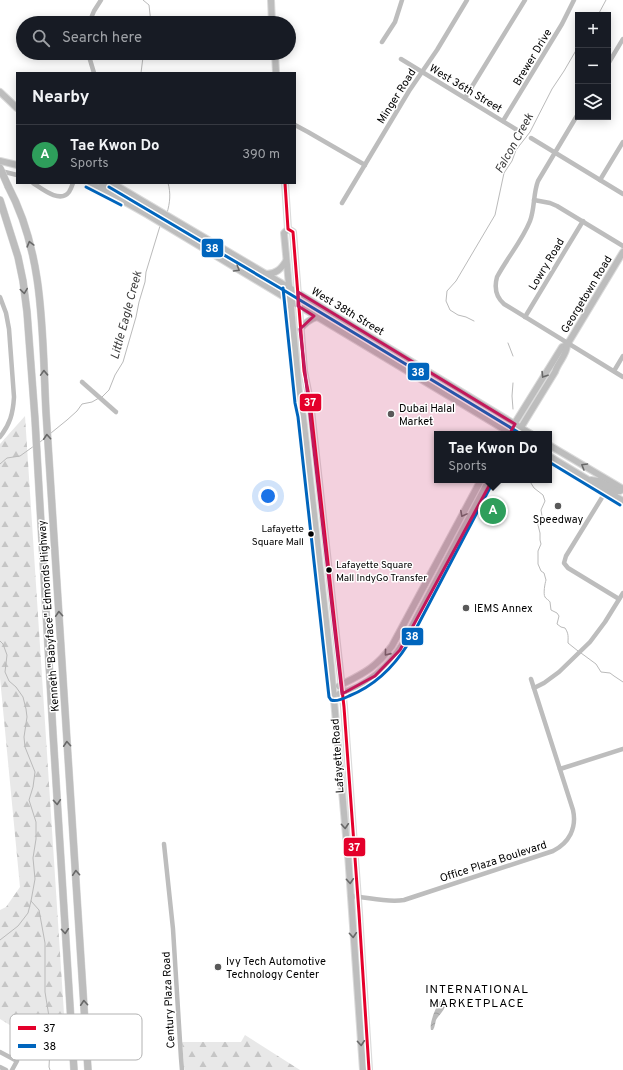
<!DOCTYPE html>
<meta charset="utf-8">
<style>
:root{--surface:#171b24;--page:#242831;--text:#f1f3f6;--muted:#9ea1a6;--line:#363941;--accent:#0f766e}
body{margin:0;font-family:Overpass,sans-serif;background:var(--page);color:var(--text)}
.controls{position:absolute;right:12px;top:12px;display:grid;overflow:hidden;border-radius:0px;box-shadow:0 2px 10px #0003}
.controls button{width:36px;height:36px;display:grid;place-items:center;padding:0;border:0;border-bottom:1px solid var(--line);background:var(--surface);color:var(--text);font:20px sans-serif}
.you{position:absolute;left:268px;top:496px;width:14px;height:14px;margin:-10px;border:3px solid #fff;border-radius:50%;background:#1a73e8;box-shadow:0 0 0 6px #1a73e833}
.badge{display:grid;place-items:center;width:26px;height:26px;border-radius:50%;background:var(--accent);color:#fff;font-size:13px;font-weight:700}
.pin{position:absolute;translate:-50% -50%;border:2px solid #fff;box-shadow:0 1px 4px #0006}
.popup{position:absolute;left:434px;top:431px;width:118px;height:52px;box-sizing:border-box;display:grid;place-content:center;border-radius:0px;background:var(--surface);filter:drop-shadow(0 1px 3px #0005);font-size:13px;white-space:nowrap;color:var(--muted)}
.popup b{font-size:15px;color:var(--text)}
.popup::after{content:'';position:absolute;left:50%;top:100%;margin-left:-8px;border:8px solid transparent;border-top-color:var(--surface)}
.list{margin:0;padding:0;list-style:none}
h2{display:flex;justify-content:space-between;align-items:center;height:52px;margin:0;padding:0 16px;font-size:17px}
h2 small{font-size:13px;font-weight:400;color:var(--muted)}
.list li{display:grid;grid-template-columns:26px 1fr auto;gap:12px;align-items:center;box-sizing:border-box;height:60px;padding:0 16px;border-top:1px solid var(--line)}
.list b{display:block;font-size:15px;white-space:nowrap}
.list p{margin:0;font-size:13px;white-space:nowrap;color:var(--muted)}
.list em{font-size:13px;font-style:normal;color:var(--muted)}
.icon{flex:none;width:22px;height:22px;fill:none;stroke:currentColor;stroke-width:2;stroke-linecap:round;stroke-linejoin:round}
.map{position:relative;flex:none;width:623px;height:1070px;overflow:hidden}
.search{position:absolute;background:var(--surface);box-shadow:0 2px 10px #0003;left:16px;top:16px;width:280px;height:44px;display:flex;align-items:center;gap:10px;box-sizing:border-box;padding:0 14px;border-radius:22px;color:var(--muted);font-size:15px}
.panel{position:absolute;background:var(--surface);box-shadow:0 2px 10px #0003;left:16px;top:72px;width:280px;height:112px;border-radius:0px}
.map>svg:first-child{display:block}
.forest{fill:url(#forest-firs)}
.water{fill:url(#water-waves)}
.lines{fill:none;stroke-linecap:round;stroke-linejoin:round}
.stream{stroke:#bababa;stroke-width:1}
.major-casing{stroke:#dbdbdb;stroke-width:8}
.highway-casing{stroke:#dbdbdb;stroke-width:8}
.minor{stroke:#bdbdbd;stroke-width:4.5}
.major{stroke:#bdbdbd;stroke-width:6}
.highway{stroke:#bdbdbd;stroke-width:7}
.highway-bridge-casing{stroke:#dbdbdb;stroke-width:8;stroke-linecap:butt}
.highway-bridge{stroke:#bdbdbd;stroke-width:7}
.bus-1-casing{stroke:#fff;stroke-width:6}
.bus-2-casing{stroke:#fff;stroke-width:6}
.bus-1{stroke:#e4002b;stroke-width:3}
.bus-2{stroke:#0065bd;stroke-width:3}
.oneway{stroke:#686868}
.marked{fill:#c2185b;fill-opacity:0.2;stroke:#c2185b;stroke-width:3;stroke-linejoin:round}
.poi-dot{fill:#595959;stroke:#fff;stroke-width:1.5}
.bus-dot{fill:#000;stroke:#fff;stroke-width:1.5}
.labels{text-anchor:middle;stroke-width:3;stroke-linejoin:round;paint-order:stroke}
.bus-label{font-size:10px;fill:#000;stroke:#fff;text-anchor:end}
.street-label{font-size:11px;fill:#000;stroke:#fff}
.poi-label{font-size:11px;fill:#000;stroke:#fff;text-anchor:start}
.water-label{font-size:12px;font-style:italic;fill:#3e3e3e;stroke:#fff}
.neighbourhood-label{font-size:12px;letter-spacing:1px;fill:#000;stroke:#fff}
.key{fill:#fff;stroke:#b2b2b2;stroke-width:1}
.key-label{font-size:11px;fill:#000}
.line-badge{stroke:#fff;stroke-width:1.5}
.badge-label{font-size:11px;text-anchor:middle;font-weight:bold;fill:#fff}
</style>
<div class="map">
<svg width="623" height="1070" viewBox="0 0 623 1070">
<defs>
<pattern id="forest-firs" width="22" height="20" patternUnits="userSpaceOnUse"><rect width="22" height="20" fill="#e8e8e8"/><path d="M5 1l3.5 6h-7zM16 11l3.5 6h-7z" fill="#c5c5c5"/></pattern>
<pattern id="water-waves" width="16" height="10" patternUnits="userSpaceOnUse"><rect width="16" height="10" fill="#bababa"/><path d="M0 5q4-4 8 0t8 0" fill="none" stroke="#9e9e9e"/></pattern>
</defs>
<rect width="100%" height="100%" fill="#fff"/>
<g class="forest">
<polygon points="25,416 67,1060 0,1019 0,910 6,907 20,887 0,678 0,444"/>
<polygon points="245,1035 300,1070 185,1070 184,1067 182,1042 241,1042"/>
</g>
<path class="water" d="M440,1001H443C449,1008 439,1014 436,1020C435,1023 435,1027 433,1030H431C429,1023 436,1007 440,1001Z"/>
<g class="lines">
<g class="stream">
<polyline points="143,0 149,5 151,23"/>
<polyline points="598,15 606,0"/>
<polyline points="141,73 143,57 145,53"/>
<path d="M167,213C170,203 171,193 168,183"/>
<polyline points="474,321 466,317 458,315 450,310 446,301 447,291 456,281 495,215 504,173 512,161 516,150 530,132 552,89 564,71 578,47"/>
<polyline points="508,343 513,356"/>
<polyline points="513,383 512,396 513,409"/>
<polyline points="102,397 109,390 115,375 123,362 136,317 139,302 145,282 146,272 160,226"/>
<polyline points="51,433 67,420 77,411 82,404 92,402 99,398"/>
<polyline points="40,442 45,438"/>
<polyline points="0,464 7,458 20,456 34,446"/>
<path d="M529,480L534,488L543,495L545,501L541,510L542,516L539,519L538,525L540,533V540L541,544L538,551V564L541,571L544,573L546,580C545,583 543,594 545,597C545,598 550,601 550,602L551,610L557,613L559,616L557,624L561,627L565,628C569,634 568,637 568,643L578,651"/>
<polyline points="0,641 3,644 7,655 5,672 9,681 16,687 23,697 26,709 27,717 24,737 25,747 35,772 33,787 29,800 36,822 36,839 33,858 35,879 31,901 39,910 45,943 45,992 51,1029 49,1067 50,1070"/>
<polyline points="581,653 596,664 601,672 610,673 614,676 623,682"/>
<polyline points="0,940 18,926 28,913 31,901"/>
</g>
<defs>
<g id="major">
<polyline points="271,0 272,23"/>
<polyline points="275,53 276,73"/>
<polyline points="0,92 17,108"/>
<polyline points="0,161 17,165"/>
<polyline points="88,183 109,193 148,215 512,434"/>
<polyline points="101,183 114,189 122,190"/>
<polyline points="112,183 288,287 531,434"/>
<polyline points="285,183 288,229 293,232 304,371 310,401 344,707 359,913 369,1070"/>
<polyline points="288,229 284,233 300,402 303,416 331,666 347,847 348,854 363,1070"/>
<path d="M266,274C276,274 281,269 286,261"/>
<path d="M300,329C305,323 310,319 317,317"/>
<polyline points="513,426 562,347 567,345"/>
<path d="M517,434L555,372C558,362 567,355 567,345L623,252"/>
<polyline points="549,445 623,489"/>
<polyline points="549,456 623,501"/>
<polyline points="591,480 599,481 617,491 620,491 623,489"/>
<path d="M339,686C362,674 375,669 392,646L481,480"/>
<path d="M339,694C367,687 390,666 404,642L489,480"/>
</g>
<g id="highway">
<path d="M8,186C45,255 42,336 46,412L88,1070"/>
<polyline points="0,200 18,257 23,281 27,312 35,419 53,733 74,1070"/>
</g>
</defs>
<use href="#major" class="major-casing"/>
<use href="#highway" class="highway-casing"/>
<g class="minor">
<polyline points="89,23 94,11 101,0"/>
<polyline points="382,42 395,22 402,0"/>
<polyline points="88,53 94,73"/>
<polyline points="401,59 522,133"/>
<polyline points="608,64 623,39"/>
<polyline points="465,98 525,0"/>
<path d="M578,114L538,181C533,194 535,208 530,221C522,241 507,258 497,277C494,288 496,297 504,304L623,377"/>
<polyline points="503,121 562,24 574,0"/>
<polyline points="295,125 308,132 365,165"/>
<polyline points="531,138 623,194"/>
<polyline points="1,171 17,175"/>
<polyline points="600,180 623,142"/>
<path d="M33,183C41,188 60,204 69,192C71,189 72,186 73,183"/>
<polyline points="534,200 550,203 557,206 623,246"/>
<polyline points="342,203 409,91 437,50 467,0"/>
<path d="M0,297L6,313L9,329L14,397C13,414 10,424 0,437"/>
<polyline points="525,317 583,221"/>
<polyline points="614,371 623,356"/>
<polyline points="82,382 116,412"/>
<polyline points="606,491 566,556 564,563 568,568 619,599"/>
<polyline points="534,688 544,683 559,672 590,642 605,622 623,593"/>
<polyline points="560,769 623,749"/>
<polyline points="164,844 173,929 181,1058 182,1070"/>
<path d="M350,896C368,897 386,903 404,900L553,851C569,843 577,828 573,810L531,679"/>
<polyline points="0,1052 17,1061 12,1070"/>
<polyline points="0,1067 6,1070"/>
</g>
<use href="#major" class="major"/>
<use href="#highway" class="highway"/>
<defs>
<polyline id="highway-bridge" points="0,168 8,186"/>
</defs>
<use href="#highway-bridge" class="highway-bridge-casing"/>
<use href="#highway-bridge" class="highway-bridge"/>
<defs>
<polyline id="bus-1" points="285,183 288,229 293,232 304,371 310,401 344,707 359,913 369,1070"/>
<g id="bus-2">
<polyline points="86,187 121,205"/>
<polyline points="109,187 285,291 521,434"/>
<path d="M283,288L295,403L298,417L329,697L331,700C336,702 343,699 349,696C374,686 393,668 408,644L493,482"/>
<polyline points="549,462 620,505"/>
</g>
</defs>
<use href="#bus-1" class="bus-1-casing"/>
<use href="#bus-2" class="bus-2-casing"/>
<use href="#bus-1" class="bus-1"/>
<use href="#bus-2" class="bus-2"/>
</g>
<defs><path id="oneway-chevron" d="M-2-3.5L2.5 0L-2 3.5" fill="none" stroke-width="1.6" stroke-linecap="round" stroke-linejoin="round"/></defs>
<g class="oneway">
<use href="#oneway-chevron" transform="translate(30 244) rotate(-105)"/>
<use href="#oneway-chevron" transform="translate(237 269) rotate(31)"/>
<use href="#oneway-chevron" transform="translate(24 291) rotate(82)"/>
<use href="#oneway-chevron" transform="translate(44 373) rotate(-92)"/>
<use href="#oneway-chevron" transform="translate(544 375) rotate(122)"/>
<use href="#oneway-chevron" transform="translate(47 437) rotate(-94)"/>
<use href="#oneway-chevron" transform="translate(584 466) rotate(-149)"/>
<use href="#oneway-chevron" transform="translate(463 514) rotate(118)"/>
<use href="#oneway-chevron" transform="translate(59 614) rotate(-94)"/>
<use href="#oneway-chevron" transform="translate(387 653) rotate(129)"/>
<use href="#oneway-chevron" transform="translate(67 744) rotate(-94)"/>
<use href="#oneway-chevron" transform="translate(57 802) rotate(86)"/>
<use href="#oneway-chevron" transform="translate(345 826) rotate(86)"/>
<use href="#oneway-chevron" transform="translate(76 873) rotate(-94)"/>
<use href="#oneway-chevron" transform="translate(350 881) rotate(86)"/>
<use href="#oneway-chevron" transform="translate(65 931) rotate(86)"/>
<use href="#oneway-chevron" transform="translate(353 935) rotate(86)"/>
<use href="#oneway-chevron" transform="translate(84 1003) rotate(-94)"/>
<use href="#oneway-chevron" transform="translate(361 1043) rotate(86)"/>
</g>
<path class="marked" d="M298,292L515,424L510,433L516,436L400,650L375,676L342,694L300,329L314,316L298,306Z"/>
<g class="poi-dot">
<circle cx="391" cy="414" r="4"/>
<circle cx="558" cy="506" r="4"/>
<circle cx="466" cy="608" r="4"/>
<circle cx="218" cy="967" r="4"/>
</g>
<g class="bus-dot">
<circle cx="311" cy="534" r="3.5"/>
<circle cx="329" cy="570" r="3.5"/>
</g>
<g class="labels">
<g class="bus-label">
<text x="304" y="532">Lafayette<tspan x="304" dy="13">Square Mall</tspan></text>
<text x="336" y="568" text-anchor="start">Lafayette Square<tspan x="336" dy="13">Mall IndyGo Transfer</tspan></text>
</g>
<g class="street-label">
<text transform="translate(532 57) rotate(-59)" y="4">Brewer Drive</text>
<text transform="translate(466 88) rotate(31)" y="4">West 36th Street</text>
<text transform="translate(396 96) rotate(-58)" y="4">Minger Road</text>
<text transform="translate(546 264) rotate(-59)" y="4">Lowry Road</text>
<text transform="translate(586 294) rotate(-59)" y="4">Georgetown Road</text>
<text transform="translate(348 311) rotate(31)" y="4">West 38th Street</text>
<text transform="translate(48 616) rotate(-94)" y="4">Kenneth "Babyface" Edmonds Highway</text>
<text transform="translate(337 756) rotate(-94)" y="4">Lafayette Road</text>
<text transform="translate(493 861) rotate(-18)" y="4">Office Plaza Boulevard</text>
<text transform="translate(168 1000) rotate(-93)" y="4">Century Plaza Road</text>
</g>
<g class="poi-label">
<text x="399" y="412">Dubai Halal<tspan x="399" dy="13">Market</tspan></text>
<text x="558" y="523" text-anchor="middle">Speedway</text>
<text x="474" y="612">IEMS Annex</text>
<text x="226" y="965">Ivy Tech Automotive<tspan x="226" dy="13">Technology Center</tspan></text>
</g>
<g class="water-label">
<text transform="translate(514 143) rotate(-61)" y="4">Falcon Creek</text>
<text transform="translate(126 315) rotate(-75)" y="4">Little Eagle Creek</text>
</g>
<g class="neighbourhood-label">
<text x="477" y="993">INTERNATIONAL<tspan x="477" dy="14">MARKETPLACE</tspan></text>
</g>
</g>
<rect x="10" y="1014" width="132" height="46" rx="6" class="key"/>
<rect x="18" y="1026" width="18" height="4" fill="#e4002b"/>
<rect x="18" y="1044" width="18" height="4" fill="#0065bd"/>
<g class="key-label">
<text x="43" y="1032">37</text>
<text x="43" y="1050">38</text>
</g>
<g class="line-badge">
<rect x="201" y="238" width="23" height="20" rx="4" fill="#0065bd"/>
<rect x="407" y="362" width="23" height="19" rx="4" fill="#0065bd"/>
<rect x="299" y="393" width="23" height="19" rx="4" fill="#e4002b"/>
<rect x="401" y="627" width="23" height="19" rx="4" fill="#0065bd"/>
<rect x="343" y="837" width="23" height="20" rx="4" fill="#e4002b"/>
</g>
<g class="badge-label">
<text x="212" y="252">38</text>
<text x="418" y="376">38</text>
<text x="310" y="406">37</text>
<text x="412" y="640">38</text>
<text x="354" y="851">37</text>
</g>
</svg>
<div class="controls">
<button>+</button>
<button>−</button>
<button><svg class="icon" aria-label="layers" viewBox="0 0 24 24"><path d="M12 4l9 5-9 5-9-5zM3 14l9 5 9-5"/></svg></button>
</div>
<div class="you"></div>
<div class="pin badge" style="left:493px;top:511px;background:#2e9e5b">A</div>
<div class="popup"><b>Tae Kwon Do</b>Sports</div>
<div class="search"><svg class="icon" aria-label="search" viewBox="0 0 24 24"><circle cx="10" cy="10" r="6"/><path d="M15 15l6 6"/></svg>Search here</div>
<section class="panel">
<h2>Nearby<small></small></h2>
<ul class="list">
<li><span class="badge" style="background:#2e9e5b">A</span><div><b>Tae Kwon Do</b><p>Sports</p></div><em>390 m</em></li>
</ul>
</section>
</div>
